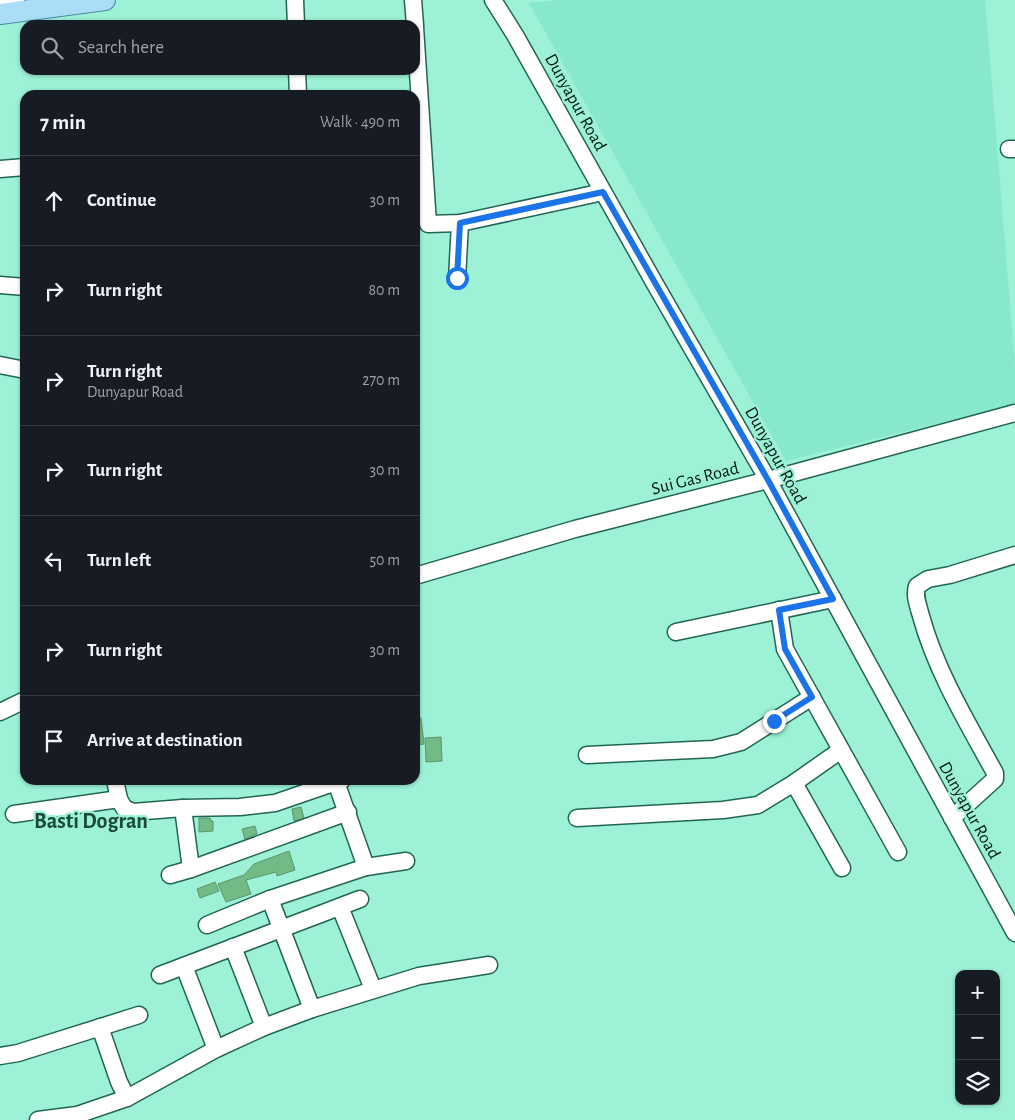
<!DOCTYPE html>
<meta charset="utf-8">
<style>
:root{--surface:#171b24;--page:#242831;--text:#f1f3f6;--muted:#9ea1a6;--line:#363941}
body{margin:0;font-family:"Alegreya Sans",sans-serif;background:var(--page);color:var(--text)}
.controls{position:absolute;right:15px;bottom:15px;display:grid;overflow:hidden;border-radius:10px;box-shadow:0 1px 4px #0004}
.controls button{width:45px;height:45px;display:grid;place-items:center;padding:0;border:0;border-bottom:1px solid var(--line);background:var(--surface);color:var(--text);font:25px sans-serif}
.stop{position:absolute;width:15px;height:15px;margin:-11px;border:4px solid #1a73e8;border-radius:50%;background:#fff}
.stop.end{background:#1a73e8;border-color:#fff;box-shadow:0 1px 5px #0008}
.list{margin:0;padding:0;list-style:none}
h2{display:flex;justify-content:space-between;align-items:center;height:65px;margin:0;padding:0 20px;font-size:21px}
h2 small{font-size:16px;font-weight:400;color:var(--muted)}
.list li{display:grid;grid-template-columns:32px 1fr auto;gap:15px;align-items:center;box-sizing:border-box;height:90px;padding:0 20px;border-top:1px solid var(--line)}
.list b{display:block;font-size:19px;white-space:nowrap}
.list p{margin:0;font-size:16px;white-space:nowrap;color:var(--muted)}
.list em{font-size:16px;font-style:normal;color:var(--muted)}
.icon{flex:none;width:28px;height:28px;fill:none;stroke:currentColor;stroke-width:2;stroke-linecap:round;stroke-linejoin:round}
.map{position:relative;flex:none;width:1015px;height:1120px;overflow:hidden}
.search{position:absolute;background:var(--surface);box-shadow:0 1px 4px #0004;left:20px;top:20px;width:400px;height:55px;display:flex;align-items:center;gap:12px;box-sizing:border-box;padding:0 18px;border-radius:15px;color:var(--muted);font-size:19px}
.panel{position:absolute;background:var(--surface);box-shadow:0 1px 4px #0004;left:20px;top:90px;width:400px;height:695px;border-radius:15px}
.map>svg:first-child{display:block}
.built{fill:#88e8cb}
.building{fill:#72bb87;stroke:#5a966b}
.lines{fill:none;stroke-linecap:round;stroke-linejoin:round}
.minor-casing{stroke:#236554;stroke-width:19}
.major-casing{stroke:#4b8aa4;stroke-width:22}
.minor{stroke:#fff;stroke-width:16}
.major{stroke:#abddf7;stroke-width:20}
.route{stroke:#1a73e8;stroke-width:6}
.labels{text-anchor:middle;stroke-width:4.5;stroke-linejoin:round;paint-order:stroke}
.street-label{font-size:18px;fill:#001912;stroke:#9cf1d6}
.district-label{font-size:22px;font-weight:bold;fill:#1b493c;stroke:#9cf1d6}
</style>
<div class="map">
<svg width="1015" height="1120" viewBox="0 0 1015 1120">
<rect width="100%" height="100%" fill="#9cf1d6"/>
<polygon class="built" points="559,0 985,0 1015,366 1015,404 786,461 529,3"/>
<g class="building">
<polygon points="415,718 421,718 424,744 415,745"/>
<polygon points="441,737 442,761 426,762 425,738"/>
<polygon points="301,807 304,818 294,821 292,809"/>
<polygon points="199,818 210,818 211,821 213,821 213,831 199,832"/>
<polygon points="255,826 257,834 245,839 242,829"/>
<polygon points="289,851 295,870 277,876 276,872 246,880 251,894 226,902 218,884 244,875 254,864"/>
<polygon points="215,882 219,891 200,898 197,889"/>
</g>
<g class="lines">
<defs>
<g id="minor">
<polyline points="295,0 296,25"/>
<polyline points="413,0 415,25"/>
<polyline points="493,0 515,35 655,284 768,480 1015,933"/>
<polyline points="0,2 16,0"/>
<polyline points="415,27 428,224 460,223 603,192"/>
<polyline points="297,70 298,95"/>
<polyline points="1009,149 1015,149"/>
<polyline points="0,169 25,167"/>
<polyline points="457,279 460,223"/>
<polyline points="0,285 25,287"/>
<polyline points="0,365 25,370"/>
<polyline points="415,576 575,529 768,480 1015,413"/>
<polyline points="779,610 785,649 898,852"/>
<polyline points="676,632 833,599"/>
<polyline points="0,712 25,700"/>
<polyline points="587,755 713,749 741,742 812,697"/>
<polyline points="115,780 119,799 124,808 133,812 183,808 240,807 275,803 342,780"/>
<polyline points="336,782 366,867"/>
<polyline points="794,783 842,868"/>
<polyline points="183,808 191,869"/>
<polyline points="14,814 119,799"/>
<polyline points="577,818 723,810 758,805 794,783 841,750"/>
<path d="M952,818L995,779V773C967,722 936,671 921,616C918,605 914,596 917,586L928,579L950,575L1015,555"/>
<polyline points="170,875 191,869 348,812"/>
<polyline points="270,899 312,1009"/>
<polyline points="340,907 373,989"/>
<polyline points="207,925 270,899 366,867 406,861"/>
<polyline points="233,947 264,1027"/>
<polyline points="184,966 216,1049"/>
<polyline points="160,975 360,899"/>
<polyline points="100,1027 119,1082 127,1098"/>
<polyline points="0,1056 18,1053 139,1015"/>
<polyline points="38,1120 77,1115 127,1098 216,1049 264,1027 312,1009 419,976 489,965"/>
</g>
<polyline id="major" points="0,14 105,0"/>
</defs>
<use href="#minor" class="minor-casing"/>
<use href="#major" class="major-casing"/>
<use href="#minor" class="minor"/>
<use href="#major" class="major"/>
</g>
<g class="lines">
<polyline class="route" points="457,278 460,223 603,192 768,480 833,599 779,610 785,649 812,697 774,721"/>
</g>
<g class="labels">
<g class="street-label">
<text transform="translate(576 102) rotate(61)" y="6">Dunyapur Road</text>
<text transform="translate(776 455) rotate(61)" y="6">Dunyapur Road</text>
<text transform="translate(695 478) rotate(-14)" y="6">Sui Gas Road</text>
<text transform="translate(970 810) rotate(61)" y="6">Dunyapur Road</text>
</g>
<g class="district-label">
<text x="91" y="828">Basti Dogran</text>
</g>
</g>
</svg>
<div class="controls">
<button>+</button>
<button>−</button>
<button><svg class="icon" aria-label="layers" viewBox="0 0 24 24"><path d="M12 4l9 5-9 5-9-5zM3 14l9 5 9-5"/></svg></button>
</div>
<div class="stop" style="left:457px;top:278px"></div>
<div class="stop end" style="left:774px;top:721px"></div>
<div class="search"><svg class="icon" aria-label="search" viewBox="0 0 24 24"><circle cx="10" cy="10" r="6"/><path d="M15 15l6 6"/></svg>Search here</div>
<section class="panel">
<h2>7 min<small>Walk · 490 m</small></h2>
<ul class="list">
<li><svg class="icon" aria-label="ahead" viewBox="0 0 24 24"><path d="M12 20V5M6 11l6-6 6 6"/></svg><div><b>Continue</b></div><em>30 m</em></li>
<li><svg class="icon" aria-label="right" viewBox="0 0 24 24"><path d="M7 20v-9h11M14 6l5 5-5 5"/></svg><div><b>Turn right</b></div><em>80 m</em></li>
<li><svg class="icon" aria-label="right" viewBox="0 0 24 24"><path d="M7 20v-9h11M14 6l5 5-5 5"/></svg><div><b>Turn right</b><p>Dunyapur Road</p></div><em>270 m</em></li>
<li><svg class="icon" aria-label="right" viewBox="0 0 24 24"><path d="M7 20v-9h11M14 6l5 5-5 5"/></svg><div><b>Turn right</b></div><em>30 m</em></li>
<li><svg class="icon" aria-label="left" viewBox="0 0 24 24"><path d="M17 20v-9H6M10 6l-5 5 5 5"/></svg><div><b>Turn left</b></div><em>50 m</em></li>
<li><svg class="icon" aria-label="right" viewBox="0 0 24 24"><path d="M7 20v-9h11M14 6l5 5-5 5"/></svg><div><b>Turn right</b></div><em>30 m</em></li>
<li><svg class="icon" aria-label="arrive" viewBox="0 0 24 24"><path d="M6 21V4h12l-3 4 3 4H6"/></svg><div><b>Arrive at destination</b></div></li>
</ul>
</section>
</div>
